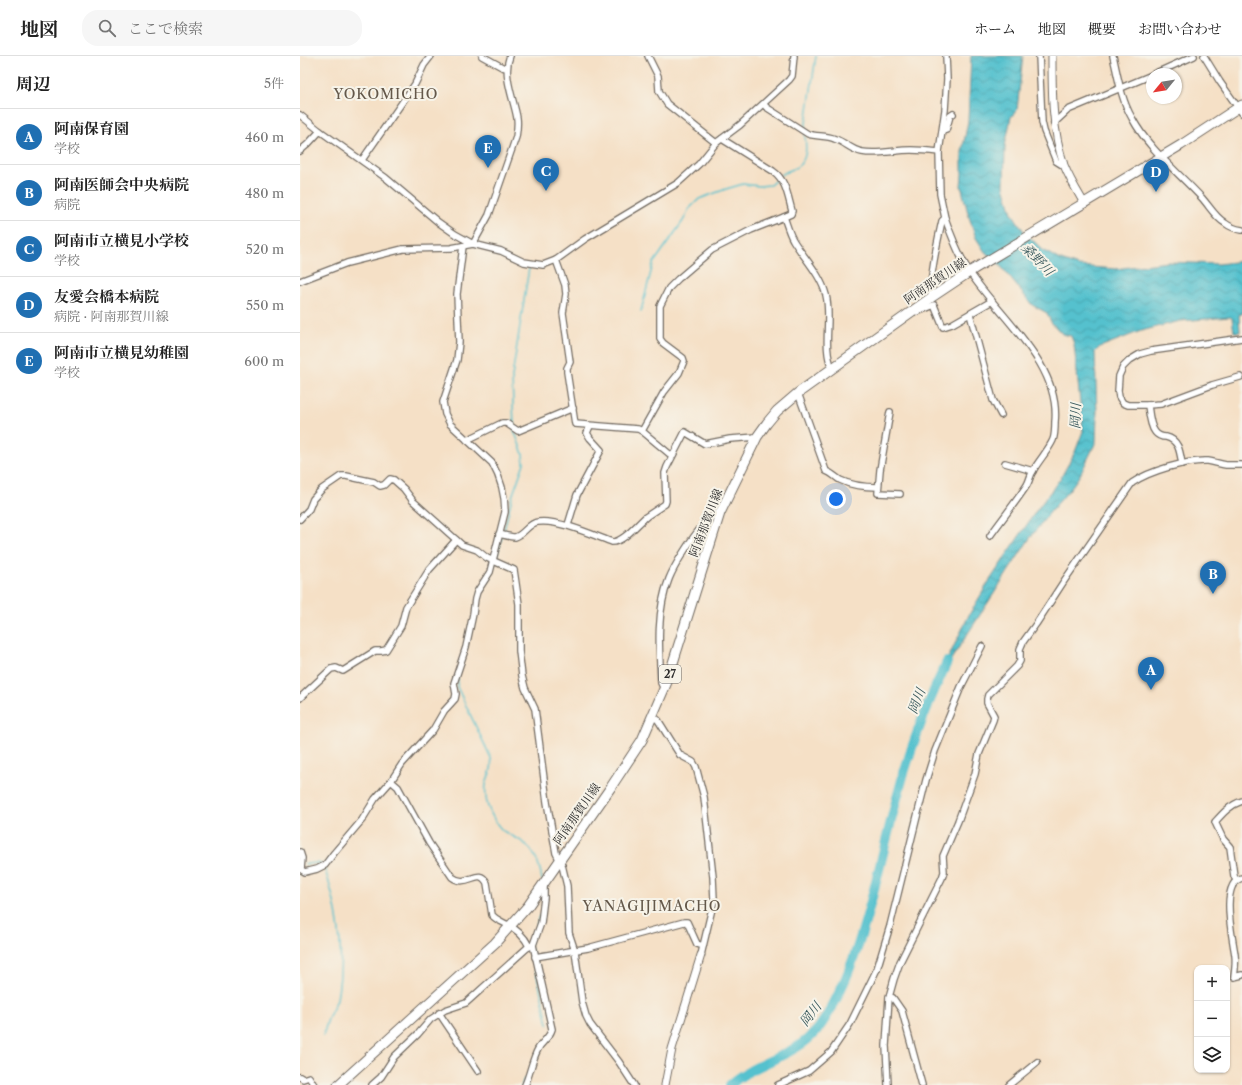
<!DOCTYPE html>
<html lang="ja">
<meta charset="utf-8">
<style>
:root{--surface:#fff;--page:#f6f6f6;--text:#222;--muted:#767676;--line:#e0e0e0;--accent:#1f6fb2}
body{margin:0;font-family:"Libre Caslon Text","Noto Serif JP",serif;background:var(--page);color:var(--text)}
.controls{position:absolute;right:12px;bottom:12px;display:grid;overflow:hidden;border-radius:8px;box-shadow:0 1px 3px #0004}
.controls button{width:36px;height:36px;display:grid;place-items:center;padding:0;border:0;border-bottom:1px solid var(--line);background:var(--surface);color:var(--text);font:20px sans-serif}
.compass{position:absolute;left:846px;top:12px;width:36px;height:36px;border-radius:50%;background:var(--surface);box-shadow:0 1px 3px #0004;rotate:240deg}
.you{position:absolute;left:536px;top:443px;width:14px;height:14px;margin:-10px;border:3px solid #fff;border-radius:50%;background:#1a73e8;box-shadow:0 0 0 6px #1a73e833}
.badge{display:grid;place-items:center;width:26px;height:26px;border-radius:50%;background:var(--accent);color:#fff;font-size:13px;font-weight:700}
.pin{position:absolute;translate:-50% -33px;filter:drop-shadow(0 1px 2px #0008)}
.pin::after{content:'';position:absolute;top:21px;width:14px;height:12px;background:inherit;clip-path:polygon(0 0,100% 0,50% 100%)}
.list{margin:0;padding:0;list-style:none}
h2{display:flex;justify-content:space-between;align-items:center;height:52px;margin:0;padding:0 16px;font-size:17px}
h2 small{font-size:13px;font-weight:400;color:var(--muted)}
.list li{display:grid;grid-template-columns:26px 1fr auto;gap:12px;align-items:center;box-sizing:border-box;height:56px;padding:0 16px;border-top:1px solid var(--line)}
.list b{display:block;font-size:15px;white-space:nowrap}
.list p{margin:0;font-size:13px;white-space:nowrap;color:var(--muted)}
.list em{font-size:13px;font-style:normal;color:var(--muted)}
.icon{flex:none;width:22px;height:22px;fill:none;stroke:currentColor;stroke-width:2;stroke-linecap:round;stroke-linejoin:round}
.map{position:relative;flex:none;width:942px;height:1029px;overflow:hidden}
header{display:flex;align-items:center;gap:24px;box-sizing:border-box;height:56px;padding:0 20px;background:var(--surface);border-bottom:1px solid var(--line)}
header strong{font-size:19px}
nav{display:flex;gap:22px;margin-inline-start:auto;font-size:14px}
.search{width:280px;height:36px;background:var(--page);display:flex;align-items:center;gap:10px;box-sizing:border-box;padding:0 14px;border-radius:16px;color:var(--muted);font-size:15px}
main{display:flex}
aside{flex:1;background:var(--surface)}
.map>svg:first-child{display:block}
.water{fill:url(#water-waves);stroke:#40767c}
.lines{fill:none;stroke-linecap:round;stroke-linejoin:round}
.stream{stroke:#54c1ce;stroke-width:1.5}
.river{stroke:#54c1ce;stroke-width:10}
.minor-casing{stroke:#726a61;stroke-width:8}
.tertiary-casing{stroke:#726a61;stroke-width:9}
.primary-casing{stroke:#726a61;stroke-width:11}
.minor{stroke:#fff;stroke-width:5.5}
.tertiary{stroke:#fff;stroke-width:7}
.primary{stroke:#fff;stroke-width:9}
.labels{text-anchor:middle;stroke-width:4;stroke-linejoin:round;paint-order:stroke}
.shield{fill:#f7f3e8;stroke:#686764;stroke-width:1}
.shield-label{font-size:11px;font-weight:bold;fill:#2b2b2b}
.street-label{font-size:12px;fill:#2b2b2b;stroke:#f7f3e8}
.water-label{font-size:13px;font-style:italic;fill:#37585c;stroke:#f7f3e8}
.quarter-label{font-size:14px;letter-spacing:1px;fill:#64584a;stroke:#f7f3e8}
</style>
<header>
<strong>地図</strong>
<div class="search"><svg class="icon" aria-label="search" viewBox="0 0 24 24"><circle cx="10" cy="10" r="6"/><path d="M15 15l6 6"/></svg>ここで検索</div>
<nav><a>ホーム</a><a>地図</a><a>概要</a><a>お問い合わせ</a></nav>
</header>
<main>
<aside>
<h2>周辺<small>5件</small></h2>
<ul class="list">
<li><span class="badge">A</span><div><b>阿南保育園</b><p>学校</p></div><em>460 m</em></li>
<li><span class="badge">B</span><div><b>阿南医師会中央病院</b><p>病院</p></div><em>480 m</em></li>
<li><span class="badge">C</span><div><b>阿南市立横見小学校</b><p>学校</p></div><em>520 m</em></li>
<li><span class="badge">D</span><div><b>友愛会橋本病院</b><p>病院 · 阿南那賀川線</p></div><em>550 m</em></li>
<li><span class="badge">E</span><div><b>阿南市立横見幼稚園</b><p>学校</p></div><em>600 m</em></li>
</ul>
</aside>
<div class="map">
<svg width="942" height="1029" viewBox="0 0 942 1029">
<defs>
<pattern id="water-waves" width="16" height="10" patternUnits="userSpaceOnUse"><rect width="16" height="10" fill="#54c1ce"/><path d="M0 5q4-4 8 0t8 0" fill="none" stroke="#469da7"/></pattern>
</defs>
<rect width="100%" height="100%" fill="#f7f3e8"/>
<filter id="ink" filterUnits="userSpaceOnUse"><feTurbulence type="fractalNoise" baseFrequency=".025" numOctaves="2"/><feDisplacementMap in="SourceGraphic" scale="8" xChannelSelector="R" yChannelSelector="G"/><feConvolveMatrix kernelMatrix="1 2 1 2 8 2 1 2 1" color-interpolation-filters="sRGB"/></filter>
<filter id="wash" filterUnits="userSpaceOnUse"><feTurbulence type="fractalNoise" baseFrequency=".012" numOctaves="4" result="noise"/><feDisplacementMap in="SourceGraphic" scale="16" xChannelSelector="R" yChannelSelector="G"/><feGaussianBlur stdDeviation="0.9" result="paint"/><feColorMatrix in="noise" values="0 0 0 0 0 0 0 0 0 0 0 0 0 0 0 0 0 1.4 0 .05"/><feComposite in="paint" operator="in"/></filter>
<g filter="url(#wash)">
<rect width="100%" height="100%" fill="#f5e0c6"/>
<polygon class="water" points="671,0 723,0 717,54 711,61 705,90 704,130 712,157 725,177 743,194 758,203 778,210 816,213 867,206 919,208 942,205 942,258 939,259 940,276 934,276 932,262 930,261 880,265 841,275 800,291 795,296 797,359 796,386 780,419 770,433 751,455 730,482 637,625 669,559 688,527 736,455 760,423 775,396 783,375 774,288 771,280 762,278 751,266 747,257 732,249 699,208 685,196 676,182 669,161 661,130 662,118 662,96 668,65"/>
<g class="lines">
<g class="stream">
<polyline points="505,74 516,0"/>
<path d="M481,119C486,115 493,114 498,110C508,102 506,90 505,79"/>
<polyline points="341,255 353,208 383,165 389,153 399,143 426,133 443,128 459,130 470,129 478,122"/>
<polyline points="214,371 212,321 229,212"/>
<polyline points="203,478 212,441 224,407 223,398 214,374"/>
<polyline points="194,510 202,481"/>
<polyline points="179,538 191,520"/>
<polyline points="173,570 177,550"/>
<path d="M158,623L157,631L191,702C193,714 189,717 186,728C185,735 186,747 189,753C192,760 196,768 202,774C207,778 215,781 221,785C235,794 240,808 242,824"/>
<polyline points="5,808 17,807 22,808"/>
<polyline points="230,888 230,885 236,872 239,860"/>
<polyline points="231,892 248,968"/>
<path d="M23,980C25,973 27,966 29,960C32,954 35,949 37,943C45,898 39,854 24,811"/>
<polyline points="222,1029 224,1023"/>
</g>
<path class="river" d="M430,1029C456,1005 495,1001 518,973C531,956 540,936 548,917C570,861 581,801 597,742C609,695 626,650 647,606"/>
</g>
</g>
<g filter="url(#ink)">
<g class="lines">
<defs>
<g id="minor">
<polyline points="182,0 202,11 207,12"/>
<polyline points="348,0 358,20 359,35 367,48 416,87"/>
<polyline points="739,0 742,66 744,75 756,105 764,110"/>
<path d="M813,0C818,21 821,43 832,62C849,94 878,116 902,142C910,151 915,161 925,167C930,171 936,173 942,174"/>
<polyline points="904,0 920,26 942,57"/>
<polyline points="854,18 894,0"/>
<path d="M464,48L466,51L508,78C517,81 526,79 535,83C545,86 551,94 562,96C578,99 595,94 611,94C620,94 630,95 639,96L640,138L645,162L642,165C639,179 627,230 632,241"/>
<polyline points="0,59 20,75 86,122 138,166 155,178 173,188 201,195 224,206 243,209 256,204 285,183 378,127 399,108 416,87 440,69 489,24 492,20 494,0"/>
<polyline points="754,67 768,54 852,19"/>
<polyline points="646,74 650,60 653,58"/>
<path d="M422,83L473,115C486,124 488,141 492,155L491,158L484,161C487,169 489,177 493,184C504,202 521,219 526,239C532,263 522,290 532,312"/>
<polyline points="0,95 8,88 20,75"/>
<polyline points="639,96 645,54 647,23 646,0"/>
<polyline points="62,104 115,28 124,9 131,0"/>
<path d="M645,162C651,179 658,197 667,212C696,259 761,306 755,366C755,372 755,379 753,384C748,395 739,404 733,415C730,419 730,424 727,429C716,446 702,463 690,480"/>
<polyline points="256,204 265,229 266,238 263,257 270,306 267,312 267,316 275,368 338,373 342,375 372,400"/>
<path d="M0,225L47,207L103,193L151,192L173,188L189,159L216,81C217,75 218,69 217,62C214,44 202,18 210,0"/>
<polyline points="617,256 634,249 643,271 652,268 692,245"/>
<polyline points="670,258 693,344 701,359"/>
<path d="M498,337L526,415C532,417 535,421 540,424C552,430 565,431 578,431"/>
<polyline points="848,349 861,348 912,329 940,321"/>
<polyline points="590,356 580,414 578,437 600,438"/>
<polyline points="342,375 364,336 379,317 384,305 383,302 363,287 360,283 360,250 369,232 378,223 412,194 451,174 484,161"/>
<polyline points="167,384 202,367 206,367 218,375 273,352"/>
<polyline points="705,407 733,415"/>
<path d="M882,408C880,396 879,384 866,381C861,381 858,380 855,376C850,370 849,357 848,349H828L823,347L819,341L818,335L819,320L823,311L830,304L840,298L851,295L942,282"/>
<polyline points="0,463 9,453 13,443 22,433 41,420 46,420 74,426 80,430 84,429 90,423 94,424 104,433 113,445 162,489 177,494 187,502 214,514 219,548 219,595 222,620 225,632 235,653 247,746 256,797 262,809 267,830 269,877 275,895 282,946 286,960 290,968 319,1006 334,1029"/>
<polyline points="268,469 277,439 301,394 290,382 287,377 290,370"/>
<path d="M199,478C204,479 210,481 215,481C224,479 228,467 238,466C257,463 293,479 312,486C324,486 338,467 347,460C353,456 359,452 365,448L366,445L365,417L367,411L385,376L405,388L430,383L457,381"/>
<path d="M364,633L361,627C359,594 356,555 369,523C374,510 390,485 399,474C405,467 411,458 420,457"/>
<polyline points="0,642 31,613 36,612 43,615 75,595 81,595 86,594 101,570 106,551 129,514 156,484"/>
<polyline points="353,660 358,664 380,699 393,706 396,711 404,741 413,821 414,844 401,899"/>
<path d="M91,725L98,731L129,787L152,821C168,833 178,810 187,827L192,859C196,864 201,865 206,868C217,873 224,880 229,890"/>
<polyline points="0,796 2,802 1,813"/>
<path d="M0,813L5,816L17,813L25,809L34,797L62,764L75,743L91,725L102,708L133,674L144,655L155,643L156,638L154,627L166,591L173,558L175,543L177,536L190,516L205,456C205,439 200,421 192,407L150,368L145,358L143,346L157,304L159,286L157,238L163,190"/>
<path d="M942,822C919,827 933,883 935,899C936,906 935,914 934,921L942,919"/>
<path d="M936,824L934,820L930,791L923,783L915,766C923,757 930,749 942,745"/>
<polyline points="235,901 288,892 384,866 387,866 397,888 403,890"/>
<polyline points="589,941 593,942 602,955 622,1029"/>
<polyline points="139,957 178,1015"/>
<polyline points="0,1021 3,1023 9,1021 14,1029"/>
<polyline points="72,1029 81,1021 94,1001 118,978 131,963 145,954 166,947 227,892 233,889"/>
<path d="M225,1029C230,1018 232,1004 238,993C242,985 249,983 252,973L233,889L241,867L244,842V827"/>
<polyline points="478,1029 509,1015 531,996 550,968 577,913 590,870 626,724 635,695 661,631 682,590"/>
<path d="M588,1029L586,990L589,941L594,923L600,906L642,822L644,816L643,800L658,765L675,718L679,698L693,664L694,660L687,647V643L688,639L717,610L720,605V593L723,586L736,568L764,525L832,427C849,415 887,404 908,405C914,406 920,408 926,409C932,409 937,409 942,409"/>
<polyline points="709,1029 737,1006"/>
</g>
<g id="tertiary">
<path d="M752,0C752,37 752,74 764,109C769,122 777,135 784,147"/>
<polyline points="365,1029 372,993 401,899"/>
</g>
<polyline id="primary" points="38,1029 195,887 228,850 311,731 342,684 367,626 420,457 457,381 467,367 477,355 498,337 632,241 674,213 881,89 942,49"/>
</defs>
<use href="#minor" class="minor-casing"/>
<use href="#tertiary" class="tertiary-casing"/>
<use href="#primary" class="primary-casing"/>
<use href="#minor" class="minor"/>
<use href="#tertiary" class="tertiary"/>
<use href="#primary" class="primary"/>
</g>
</g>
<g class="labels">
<rect class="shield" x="359" y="609" width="22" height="18" rx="3"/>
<g class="shield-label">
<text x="370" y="622">27</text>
</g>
<g class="street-label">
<text transform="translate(635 225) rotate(-34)" y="4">阿南那賀川線</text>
<text transform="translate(406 467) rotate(-69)" y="4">阿南那賀川線</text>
<text transform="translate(277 758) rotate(-55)" y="4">阿南那賀川線</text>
</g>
<g class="water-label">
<text transform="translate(738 203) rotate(46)" y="5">桑野川</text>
<text transform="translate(775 360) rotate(-88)" y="5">岡川</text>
<text transform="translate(616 645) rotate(-69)" y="5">岡川</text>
<text transform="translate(510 958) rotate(-52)" y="5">岡川</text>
</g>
<g class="quarter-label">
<text x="86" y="43">YOKOMICHO</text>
<text x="352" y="855">YANAGIJIMACHO</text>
</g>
</g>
</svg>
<div class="controls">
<button>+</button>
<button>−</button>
<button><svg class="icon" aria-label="layers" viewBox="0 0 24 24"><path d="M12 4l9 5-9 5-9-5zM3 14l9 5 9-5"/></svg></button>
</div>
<svg class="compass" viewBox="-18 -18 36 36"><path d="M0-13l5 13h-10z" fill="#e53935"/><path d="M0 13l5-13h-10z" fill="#767676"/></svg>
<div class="you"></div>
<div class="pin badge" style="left:851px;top:634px">A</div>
<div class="pin badge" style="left:913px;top:538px">B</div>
<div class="pin badge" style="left:246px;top:135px">C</div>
<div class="pin badge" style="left:856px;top:136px">D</div>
<div class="pin badge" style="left:188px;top:112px">E</div>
</div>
</main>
